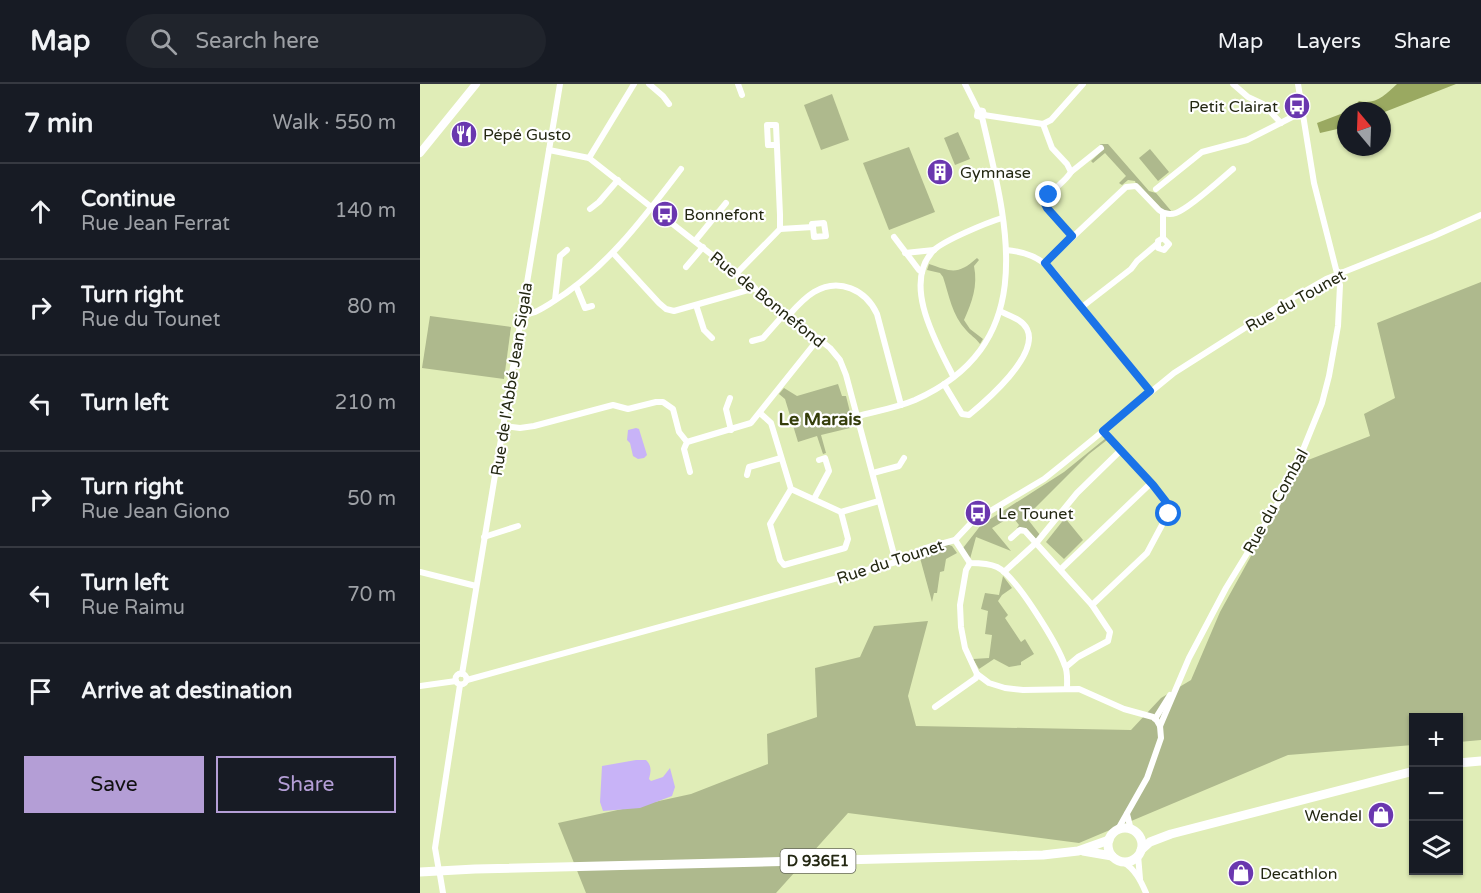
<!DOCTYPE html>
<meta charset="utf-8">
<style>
:root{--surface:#171b24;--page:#20242c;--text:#f1f3f6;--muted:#9ea1a6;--line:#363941;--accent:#b49ed6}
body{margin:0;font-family:"Varela Round",sans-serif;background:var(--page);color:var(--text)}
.controls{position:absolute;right:18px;bottom:18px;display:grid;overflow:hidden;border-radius:0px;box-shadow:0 2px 4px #0004}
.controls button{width:54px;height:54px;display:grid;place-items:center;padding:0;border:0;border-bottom:2px solid var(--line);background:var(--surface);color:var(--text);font:30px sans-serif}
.compass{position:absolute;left:917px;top:18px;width:54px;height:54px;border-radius:50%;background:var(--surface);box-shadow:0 2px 4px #0004;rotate:341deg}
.stop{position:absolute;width:18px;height:18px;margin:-14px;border:4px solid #1a73e8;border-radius:50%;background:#fff}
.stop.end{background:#1a73e8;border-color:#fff;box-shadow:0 2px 6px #0008}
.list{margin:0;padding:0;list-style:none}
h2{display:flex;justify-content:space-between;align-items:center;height:78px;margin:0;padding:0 24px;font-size:26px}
h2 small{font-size:20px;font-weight:400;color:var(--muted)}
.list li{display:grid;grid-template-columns:39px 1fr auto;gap:18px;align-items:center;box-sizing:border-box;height:96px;padding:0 24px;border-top:2px solid var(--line)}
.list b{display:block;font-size:22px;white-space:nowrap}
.list p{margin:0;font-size:20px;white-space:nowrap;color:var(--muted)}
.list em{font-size:20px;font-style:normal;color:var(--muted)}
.actions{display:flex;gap:12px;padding:18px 24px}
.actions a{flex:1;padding:14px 0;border:2px solid var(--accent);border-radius:0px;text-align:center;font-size:21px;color:var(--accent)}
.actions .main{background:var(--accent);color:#111}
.icon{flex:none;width:33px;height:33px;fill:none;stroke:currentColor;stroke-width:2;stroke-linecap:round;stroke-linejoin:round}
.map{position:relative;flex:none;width:1061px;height:809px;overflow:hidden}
header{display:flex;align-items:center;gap:36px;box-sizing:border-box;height:84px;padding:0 30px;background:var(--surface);border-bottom:2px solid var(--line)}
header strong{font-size:28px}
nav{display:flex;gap:33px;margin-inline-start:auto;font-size:21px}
.search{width:420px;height:54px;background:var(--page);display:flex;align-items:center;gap:15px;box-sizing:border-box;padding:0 21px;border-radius:33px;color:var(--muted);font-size:22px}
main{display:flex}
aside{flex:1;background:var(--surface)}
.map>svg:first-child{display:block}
.green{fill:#aeb98d}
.forest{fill:#9aa961}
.water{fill:#c8b3f7}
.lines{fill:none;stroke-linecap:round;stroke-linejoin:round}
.minor{stroke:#fff;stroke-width:6}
.secondary{stroke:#fff;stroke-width:8}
.primary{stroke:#fff;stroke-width:9}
.route{stroke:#1a73e8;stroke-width:8}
.labels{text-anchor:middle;stroke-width:4.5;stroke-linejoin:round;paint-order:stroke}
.shield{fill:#fff;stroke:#656859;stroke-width:1.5}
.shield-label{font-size:15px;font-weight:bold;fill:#232712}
.poi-label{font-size:16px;fill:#232712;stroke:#fff;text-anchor:start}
.street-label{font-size:16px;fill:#232712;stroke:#fff}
.neighbourhood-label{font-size:18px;font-weight:bold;fill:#353e0b;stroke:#fff}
</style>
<header>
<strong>Map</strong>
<div class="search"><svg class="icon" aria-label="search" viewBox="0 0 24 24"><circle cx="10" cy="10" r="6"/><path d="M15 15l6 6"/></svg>Search here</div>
<nav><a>Map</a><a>Layers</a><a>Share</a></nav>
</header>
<main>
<aside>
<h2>7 min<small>Walk · 550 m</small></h2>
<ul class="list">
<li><svg class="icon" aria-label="ahead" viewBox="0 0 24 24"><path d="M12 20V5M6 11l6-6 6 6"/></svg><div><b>Continue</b><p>Rue Jean Ferrat</p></div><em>140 m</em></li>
<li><svg class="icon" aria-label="right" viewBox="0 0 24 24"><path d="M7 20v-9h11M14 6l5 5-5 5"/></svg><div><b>Turn right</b><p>Rue du Tounet</p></div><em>80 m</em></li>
<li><svg class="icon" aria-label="left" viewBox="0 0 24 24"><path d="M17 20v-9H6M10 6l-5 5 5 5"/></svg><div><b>Turn left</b></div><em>210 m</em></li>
<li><svg class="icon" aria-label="right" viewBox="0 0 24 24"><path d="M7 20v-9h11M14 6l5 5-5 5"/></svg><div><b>Turn right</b><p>Rue Jean Giono</p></div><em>50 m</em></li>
<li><svg class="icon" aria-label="left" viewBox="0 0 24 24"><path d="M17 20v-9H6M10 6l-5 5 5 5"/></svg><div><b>Turn left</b><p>Rue Raimu</p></div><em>70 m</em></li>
<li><svg class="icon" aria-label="arrive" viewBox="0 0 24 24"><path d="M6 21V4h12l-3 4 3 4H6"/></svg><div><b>Arrive at destination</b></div></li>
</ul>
<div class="actions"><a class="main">Save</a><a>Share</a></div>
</aside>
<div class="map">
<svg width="1061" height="809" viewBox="0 0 1061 809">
<rect width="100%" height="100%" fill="#e0edb7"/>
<g class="green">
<polygon points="412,10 429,56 401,66 384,21"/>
<polygon points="538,48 550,75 535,81 524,54"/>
<polygon points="680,60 688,60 729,107 736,109 752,128 742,126 720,102 716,100 715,97 708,96 702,101 699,99 706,92 685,69 673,79 671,77 684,65"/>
<polygon points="489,63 515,128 469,146 443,79"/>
<polygon points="730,65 749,88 738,97 719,74"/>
<path d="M557,174L559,176L554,182C558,202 552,218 544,236L550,245L563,255L560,260C556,254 550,251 546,246C532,231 529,211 523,193L520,189L507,186L509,180C532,188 538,191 557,174Z"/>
<polygon points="1061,198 1061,656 1039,658 1038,634 994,634 993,661 868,671 659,759 428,729 356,809 166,809 138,739 271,710 348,680 347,650 397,633 395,584 440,573 454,542 508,537 488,612 496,642 711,646 741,614 771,596 800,528 883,378 950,352 944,330 975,314 957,239"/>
<polygon points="10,232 91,243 84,295 2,284"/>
<polygon points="418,300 422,312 426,312 431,332 427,334 430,344 401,351 406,369 403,370 397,352 378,358 365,315 359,310 364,304 377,312"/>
<polygon points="686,354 687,356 669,370 606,433 620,451 616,455 606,444 597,444 599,441 592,432 572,444 591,467 556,453 550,475 543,464 561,441 644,388"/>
<polygon points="645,434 663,456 644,475 626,458"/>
<polygon points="526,460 532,462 537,469 526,475 524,487 520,488 517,509 514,509 512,518 500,474 503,469 501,469"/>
<polygon points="583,492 592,504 582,511 578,517 588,531 585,534 601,558 605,555 614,570 601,578 601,581 589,583 574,575 559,585 553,575 569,574 572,551 565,550 568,527 561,525 565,509 579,511"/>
</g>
<g class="forest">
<path d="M977,0H1036L962,29V27H929L939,17C956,21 965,11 977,0Z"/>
<polygon points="926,28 926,43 900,49 897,39"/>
</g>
<g class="water">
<polygon points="216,344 219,345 227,371 224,374 218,375 213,372 210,359 207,356 208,346"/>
<path d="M216,676H226C232,682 231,687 229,695L231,697L243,693L250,684L255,703L252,712L220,724L183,727L180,718L182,682Z"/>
</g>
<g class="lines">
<g class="minor">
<polyline points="229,0 243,12 249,20"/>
<polyline points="318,0 322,11"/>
<polyline points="545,0 558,26 557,32 562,33 564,31 563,27 558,26"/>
<polyline points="813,0 828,13 843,20 861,39"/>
<polyline points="564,31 623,40 631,36 663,0"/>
<path d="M623,40L632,64L647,80L651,88C644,100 628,106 625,120L627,124L652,152"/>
<polyline points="129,66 169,74 410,264 420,276 426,291 476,478"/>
<polyline points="169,74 214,0"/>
<polyline points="651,88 681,64"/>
<polyline points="736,105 782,68 827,56 882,28"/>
<polyline points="170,125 179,118 198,96"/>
<polyline points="743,129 743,154 738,157 738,164 744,166 749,160 743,154"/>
<polyline points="360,145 393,143 394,153 406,152 404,139 392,140 393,143"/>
<polyline points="474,153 499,186 502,188"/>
<polyline points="275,157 306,119"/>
<path d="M586,166C606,168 619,173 633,187L730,307"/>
<polyline points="193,169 239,219 246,225 254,227 335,204"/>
<polyline points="485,169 514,166"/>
<path d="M625,179L706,103L716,102L739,126C744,130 750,131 756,129C770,124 800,96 813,85"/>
<polyline points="266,183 283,163"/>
<polyline points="317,189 360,145 360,131 356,41 347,41 348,61 357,61"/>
<polyline points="156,202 165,224 172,222"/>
<polyline points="135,216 140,172 147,166"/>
<polyline points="276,221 284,246 292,254"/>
<polyline points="662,223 711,185 717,177 737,160"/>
<path d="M102,230C113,231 121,225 131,219C185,186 223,135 261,85"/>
<path d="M369,231C377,222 384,214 394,208C419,193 446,206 457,230L481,321"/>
<polyline points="332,257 343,254 366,228"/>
<path d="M533,292C517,260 481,199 514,166C525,156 566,139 582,134"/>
<path d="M524,300L542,330L549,331C566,317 620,271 607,245C602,235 589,232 580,227"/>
<polyline points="310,314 306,325 311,346"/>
<polyline points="340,329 351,339 371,405 421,428 459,417"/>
<path d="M438,332C457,327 476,324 495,316C622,259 587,141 562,33"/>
<polyline points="84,342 100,344 114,342 193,321 208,325 236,318 243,318 253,325 259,348 267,358 264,365 270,388"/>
<polyline points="267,358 331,339 399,254"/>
<polyline points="453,389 479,382 484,374"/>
<polyline points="327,391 329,383 361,374"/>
<polyline points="371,405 350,440 360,476 364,481 425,464 428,455 421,428"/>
<polyline points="394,415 409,387 405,374 399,376"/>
<polyline points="64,453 98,442"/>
<polyline points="591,454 600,446 605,447 672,521 690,548 688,557 658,573 646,583"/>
<path d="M535,456L550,479C559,479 568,479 577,483C596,492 638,561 645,582C648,588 647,597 647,605"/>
<polyline points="550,479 546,486 540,521 541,543 545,564 557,590 569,599 585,604 603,606 659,605 704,625 733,633 736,635 740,642"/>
<polyline points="641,485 731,399"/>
<polyline points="0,488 56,502"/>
<polyline points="584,488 617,458 657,409 700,367"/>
<polyline points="672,521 727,469 750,426 733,401 683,347"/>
<circle cx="41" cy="595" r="5.5"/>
<polyline points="42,590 140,0"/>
<polyline points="47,596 476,478 506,464 535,456 552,438 624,395 644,379 754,289 864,219 906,195 1014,152 1061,131"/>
<polyline points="0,602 36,597"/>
<polyline points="515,623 556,594 557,590"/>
<polyline points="735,635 750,611"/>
<polyline points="707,730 710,742 713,747"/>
<polyline points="697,747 727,694 741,654 740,642 769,574 806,504 858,419 876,383 902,319 909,292 918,242 920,201 894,99 878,0"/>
<polyline points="718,771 720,795"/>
<path d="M703,778C715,785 721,797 726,809"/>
<polyline points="19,787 15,764 40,601"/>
<polyline points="20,791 23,809"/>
</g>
<polyline class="secondary" points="0,69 56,0"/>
<g class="primary">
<polyline points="1038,679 1061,677"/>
<circle cx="705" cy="761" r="17"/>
<polyline points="721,766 730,758 751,750 994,687"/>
<polyline points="663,767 692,772"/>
<polyline points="0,788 55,785 623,771 658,767 689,756"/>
</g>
</g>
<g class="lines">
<polyline class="route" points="629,111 625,120 627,124 652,152 625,179 730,307 683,347 733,401 750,423 749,430"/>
</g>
<defs>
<symbol id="bus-disc" viewBox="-11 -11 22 22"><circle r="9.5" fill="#6a37af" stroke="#fff"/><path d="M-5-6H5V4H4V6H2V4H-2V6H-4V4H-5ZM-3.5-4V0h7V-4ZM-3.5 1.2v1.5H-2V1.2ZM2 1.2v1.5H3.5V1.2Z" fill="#fff"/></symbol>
<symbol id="restaurant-disc" viewBox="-11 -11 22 22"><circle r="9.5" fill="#6a37af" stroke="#fff"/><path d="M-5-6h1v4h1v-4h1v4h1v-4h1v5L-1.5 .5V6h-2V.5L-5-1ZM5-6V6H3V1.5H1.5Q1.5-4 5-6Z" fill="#fff"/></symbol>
<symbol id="building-disc" viewBox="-11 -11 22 22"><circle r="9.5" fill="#6a37af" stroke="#fff"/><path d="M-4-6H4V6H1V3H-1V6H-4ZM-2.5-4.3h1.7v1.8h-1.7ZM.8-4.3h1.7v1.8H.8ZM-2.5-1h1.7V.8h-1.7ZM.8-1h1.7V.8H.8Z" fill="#fff"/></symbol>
<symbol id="shop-disc" viewBox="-11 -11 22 22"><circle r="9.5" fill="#6a37af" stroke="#fff"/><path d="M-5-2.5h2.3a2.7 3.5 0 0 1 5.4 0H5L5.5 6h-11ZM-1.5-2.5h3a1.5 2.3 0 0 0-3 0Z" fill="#fff"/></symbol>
</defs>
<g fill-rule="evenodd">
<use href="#bus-disc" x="862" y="7" width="30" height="30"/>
<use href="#restaurant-disc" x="29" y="35" width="30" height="30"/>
<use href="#building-disc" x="505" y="73" width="30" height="30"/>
<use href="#bus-disc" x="230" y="115" width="30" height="30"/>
<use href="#bus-disc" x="543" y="414" width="30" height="30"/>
<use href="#shop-disc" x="946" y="716" width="30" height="30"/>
<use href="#shop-disc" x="806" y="774" width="30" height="30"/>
</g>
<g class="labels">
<rect class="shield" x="360.5" y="765" width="75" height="24" rx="4.5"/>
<g class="shield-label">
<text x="398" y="782">D 936E1</text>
</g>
<g class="poi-label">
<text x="858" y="28" text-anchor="end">Petit Clairat</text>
<text x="63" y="56">Pépé Gusto</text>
<text x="540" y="94">Gymnase</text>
<text x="264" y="136">Bonnefont</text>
<text x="578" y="435">Le Tounet</text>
<text x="942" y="737" text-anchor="end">Wendel</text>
<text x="840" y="795">Decathlon</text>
</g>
<g class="street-label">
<text transform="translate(348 215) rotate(39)" y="6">Rue de Bonnefond</text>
<text transform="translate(875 216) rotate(-29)" y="6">Rue du Tounet</text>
<text transform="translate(91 295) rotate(-81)" y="6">Rue de l'Abbé Jean Sigala</text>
<text transform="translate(855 417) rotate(-61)" y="6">Rue du Combal</text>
<text transform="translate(470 477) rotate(-18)" y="6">Rue du Tounet</text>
</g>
<g class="neighbourhood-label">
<text x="400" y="341">Le Marais</text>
</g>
</g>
</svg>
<div class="controls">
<button>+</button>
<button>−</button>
<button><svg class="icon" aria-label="layers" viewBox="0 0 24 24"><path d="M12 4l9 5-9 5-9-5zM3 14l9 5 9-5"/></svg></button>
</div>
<svg class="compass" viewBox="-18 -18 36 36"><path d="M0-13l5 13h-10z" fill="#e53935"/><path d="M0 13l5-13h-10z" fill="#9ea1a6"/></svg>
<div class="stop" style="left:749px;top:430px"></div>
<div class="stop end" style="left:629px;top:111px"></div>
</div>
</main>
